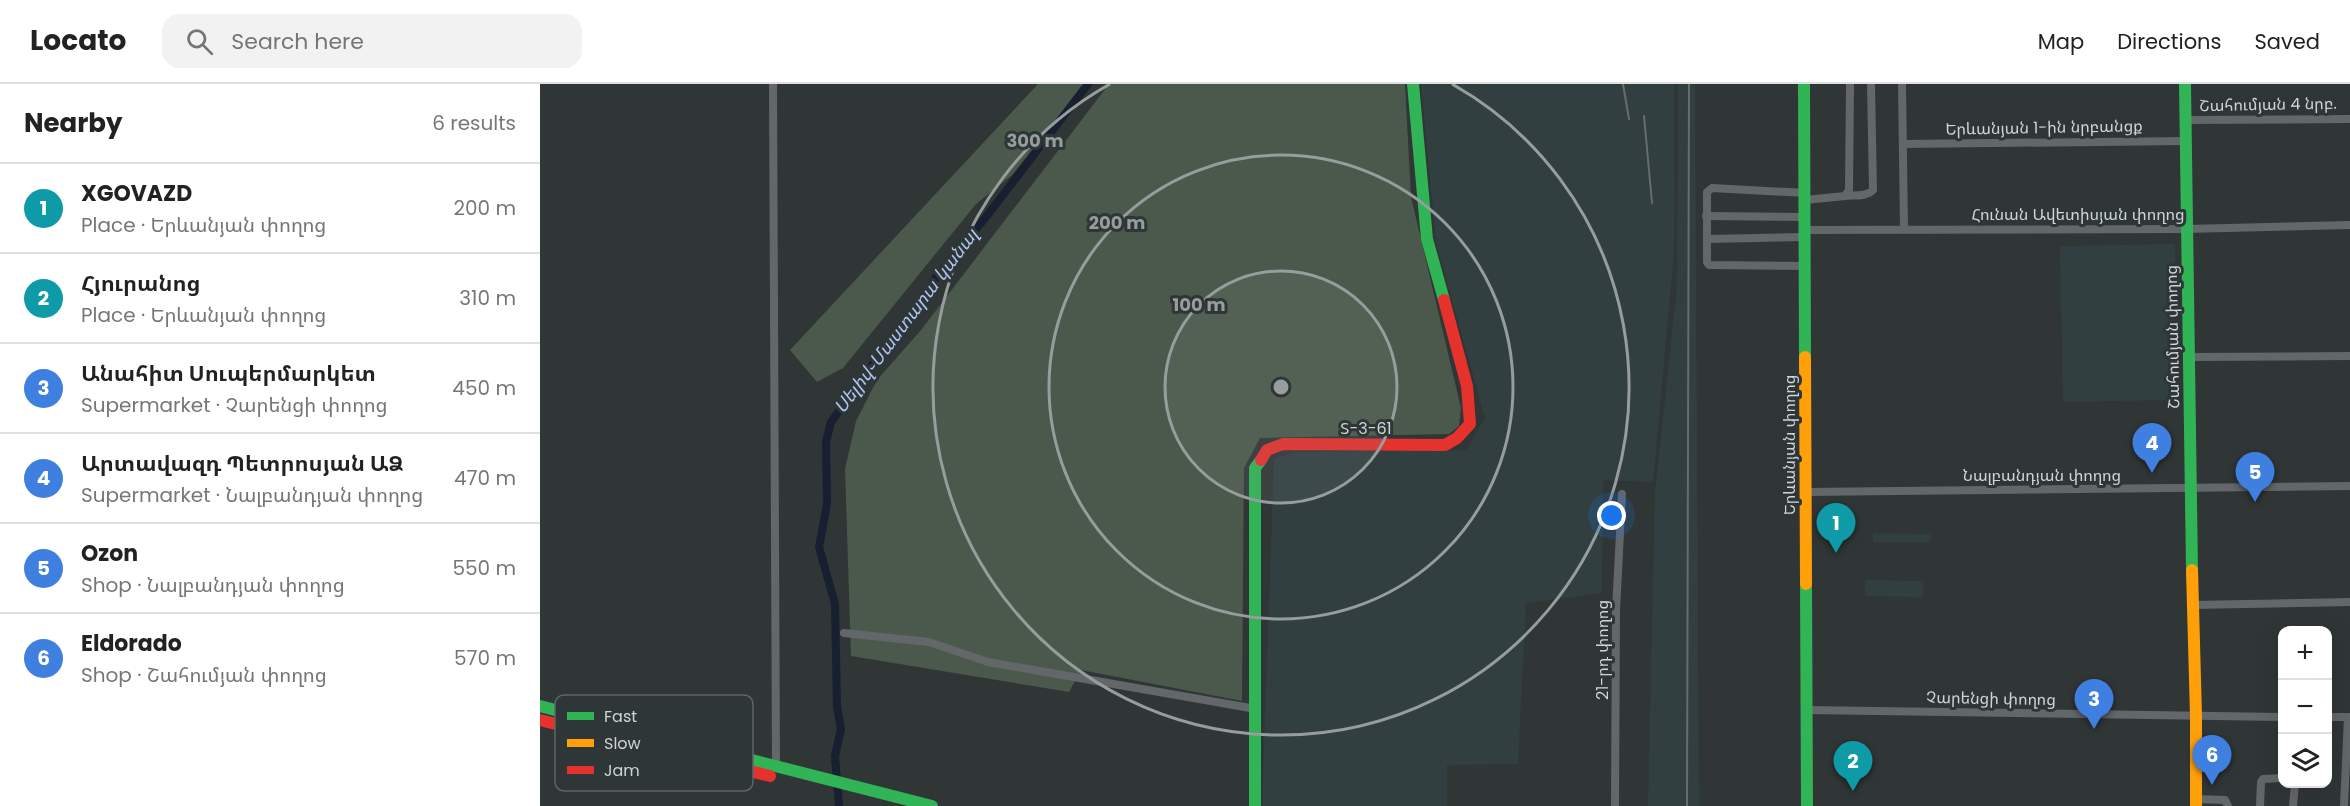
<!DOCTYPE html>
<meta charset="utf-8">
<style>
:root{--surface:#fff;--page:#f2f2f2;--text:#222;--muted:#767676;--line:#e0e0e0;--accent:#7c3aed}
body{margin:0;font-family:Poppins,"Noto Sans Armenian",sans-serif;background:var(--page);color:var(--text)}
.controls{position:absolute;right:18px;bottom:18px;display:grid;overflow:hidden;border-radius:12px;box-shadow:0 6px 24px #0002}
.controls button{width:54px;height:54px;display:grid;place-items:center;padding:0;border:0;border-bottom:2px solid var(--line);background:var(--surface);color:var(--text);font:30px sans-serif}
.you{position:absolute;left:1072px;top:432px;width:21px;height:21px;margin:-15px;border:4px solid #fff;border-radius:50%;background:#1a73e8;box-shadow:0 0 0 9px #1a73e833}
.badge{display:grid;place-items:center;width:39px;height:39px;border-radius:50%;background:var(--accent);color:#fff;font-size:20px;font-weight:700}
.pin{position:absolute;translate:-50% -50px;filter:drop-shadow(0 2px 3px #0008)}
.pin::after{content:'';position:absolute;top:32px;width:21px;height:18px;background:inherit;clip-path:polygon(0 0,100% 0,50% 100%)}
.list{margin:0;padding:0;list-style:none}
h2{display:flex;justify-content:space-between;align-items:center;height:78px;margin:0;padding:0 24px;font-size:26px}
h2 small{font-size:20px;font-weight:400;color:var(--muted)}
.list li{display:grid;grid-template-columns:39px 1fr auto;gap:18px;align-items:center;box-sizing:border-box;height:90px;padding:0 24px;border-top:2px solid var(--line)}
.list b{display:block;font-size:22px;white-space:nowrap}
.list p{margin:0;font-size:20px;white-space:nowrap;color:var(--muted)}
.list em{font-size:20px;font-style:normal;color:var(--muted)}
.icon{flex:none;width:33px;height:33px;fill:none;stroke:currentColor;stroke-width:2;stroke-linecap:round;stroke-linejoin:round}
.map{position:relative;flex:none;width:1810px;height:722px;overflow:hidden}
header{display:flex;align-items:center;gap:36px;box-sizing:border-box;height:84px;padding:0 30px;background:var(--surface);border-bottom:2px solid var(--line)}
header strong{font-size:28px}
nav{display:flex;gap:33px;margin-inline-start:auto;font-size:21px}
.search{width:420px;height:54px;background:var(--page);display:flex;align-items:center;gap:15px;box-sizing:border-box;padding:0 21px;border-radius:18px;color:var(--muted);font-size:22px}
main{display:flex}
aside{flex:1;background:var(--surface)}
.map>svg:first-child{display:block}
.built{fill:#313f41}
.green{fill:#4a594c}
.lines{fill:none;stroke-linecap:round;stroke-linejoin:round}
.canal{stroke:#171f31;stroke-width:8}
.street{stroke:#63676a;stroke-width:8}
.fast{stroke:#30b455;stroke-width:12}
.slow{stroke:#ff9f0a;stroke-width:12}
.jam{stroke:#e5322d;stroke-width:12}
.rail{stroke:#686c6c;stroke-width:2}
.ring{fill:none;stroke:#979c9d;stroke-width:3}
.labels{text-anchor:middle;stroke-width:6;stroke-linejoin:round;paint-order:stroke}
.street-label{font-size:16px;fill:#cfd4d5;stroke:#2e3637}
.water-label{font-size:18px;font-style:italic;fill:#b0c5f3;stroke:#2e3637}
.key{fill:#2e3637;stroke:#5e6566;stroke-width:1.5}
.key-label{font-size:16px;fill:#cfd4d5}
.centre{fill:#979c9d;stroke:#2e3637;stroke-width:3}
.ring-label{font-size:18px;text-anchor:middle;font-weight:bold;fill:#979c9d;stroke:#2e3637;stroke-width:6;stroke-linejoin:round;paint-order:stroke}
</style>
<header>
<strong>Locato</strong>
<div class="search"><svg class="icon" aria-label="search" viewBox="0 0 24 24"><circle cx="10" cy="10" r="6"/><path d="M15 15l6 6"/></svg>Search here</div>
<nav><a>Map</a><a>Directions</a><a>Saved</a></nav>
</header>
<main>
<aside>
<h2>Nearby<small>6 results</small></h2>
<ul class="list">
<li><span class="badge" style="background:#0f9aa8">1</span><div><b>XGOVAZD</b><p>Place · Երևանյան փողոց</p></div><em>200 m</em></li>
<li><span class="badge" style="background:#0f9aa8">2</span><div><b>Հյուրանոց</b><p>Place · Երևանյան փողոց</p></div><em>310 m</em></li>
<li><span class="badge" style="background:#3f7fe0">3</span><div><b>Անահիտ Սուպերմարկետ</b><p>Supermarket · Չարենցի փողոց</p></div><em>450 m</em></li>
<li><span class="badge" style="background:#3f7fe0">4</span><div><b>Արտավազդ Պետրոսյան ԱՁ</b><p>Supermarket · Նալբանդյան փողոց</p></div><em>470 m</em></li>
<li><span class="badge" style="background:#3f7fe0">5</span><div><b>Ozon</b><p>Shop · Նալբանդյան փողոց</p></div><em>550 m</em></li>
<li><span class="badge" style="background:#3f7fe0">6</span><div><b>Eldorado</b><p>Shop · Շահումյան փողոց</p></div><em>570 m</em></li>
</ul>
</aside>
<div class="map">
<svg width="1810" height="722" viewBox="0 0 1810 722">
<rect width="100%" height="100%" fill="#303535"/>
<g class="built">
<polygon points="881,0 1134,0 1134,169 1113,398 1063,396 1062,509 986,519 978,680 907,681 907,722 722,722 734,375 756,368 926,366 945,334 896,159"/>
<polygon points="1138,0 1155,0 1159,722 1108,722 1115,408 1137,203"/>
<polygon points="1635,160 1638,316 1523,318 1520,162"/>
<polygon points="1333,449 1390,450 1390,458 1333,458"/>
<polygon points="1325,496 1383,497 1383,513 1325,512"/>
</g>
<g class="green">
<polygon points="498,0 545,0 472,91 436,120 303,284 277,298 250,266"/>
<polygon points="569,0 865,0 871,113 921,324 919,342 909,350 720,354 704,384 702,617 541,586 529,608 311,572 305,385 316,337 337,296 381,246"/>
</g>
<g class="lines">
<polyline class="canal" points="299,722 295,672 301,645 297,623 295,520 279,463 287,420 286,358 291,338 358,245 383,217 396,193 446,133 548,0"/>
<g class="street">
<polyline points="233,0 236,683"/>
<polyline points="1362,0 1364,145"/>
<polyline points="1646,36 1810,35"/>
<polyline points="1363,60 1646,57"/>
<polyline points="1265,109 1172,104 1167,108 1167,178 1169,181 1265,182"/>
<path d="M1305,112C1314,111 1327,113 1333,106L1331,0"/>
<polyline points="1265,116 1305,112 1309,106 1310,0"/>
<polyline points="1166,132 1265,133"/>
<polyline points="1265,146 1647,145 1810,141"/>
<polyline points="1167,155 1265,153"/>
<polyline points="1649,273 1810,272"/>
<polyline points="1266,408 1810,402"/>
<polyline points="1652,521 1810,518"/>
<polyline points="304,549 389,558 448,578 716,625"/>
<polyline points="1266,626 1742,633"/>
<polyline points="1788,633 1810,633"/>
<polyline points="1656,715 1685,716 1688,722"/>
<polyline points="1075,722 1076,526 1082,410"/>
<polyline points="1720,722 1721,698 1723,695 1742,694"/>
<polyline points="1753,722 1755,700"/>
<polyline points="1804,722 1808,633"/>
</g>
<g class="fast">
<polyline points="873,0 887,155 904,216"/>
<polyline points="1264,0 1265,273"/>
<polyline points="1645,0 1652,486"/>
<polyline points="1266,500 1267,722"/>
<polyline points="0,622 392,722"/>
<polyline points="715,722 715,384 721,376"/>
</g>
<g class="slow">
<polyline points="1265,273 1266,500"/>
<polyline points="1652,486 1656,632 1656,722"/>
</g>
<g class="jam">
<polyline points="721,376 727,366 743,360 905,361 917,354 930,340 927,302 904,216"/>
<polyline points="0,636 230,692"/>
</g>
<g class="rail">
<polyline points="1083,0 1089,35"/>
<polyline points="1104,32 1112,119"/>
<polyline points="1147,722 1149,0"/>
</g>
</g>
<circle cx="741" cy="303" r="116" fill="#979c9d" fill-opacity=".12"/>
<g class="ring">
<circle cx="741" cy="303" r="116"/>
<circle cx="741" cy="303" r="232"/>
<path d="M912 0A348 348 0 1 1 570 0"/>
</g>
<g class="labels">
<g class="street-label">
<text transform="translate(1728 20) rotate(-1)" y="6">Շահումյան 4 նրբ.</text>
<text transform="translate(1504 43) rotate(-1)" y="6">Երևանյան 1-ին նրբանցք</text>
<text x="1538" y="136">Հունան Ավետիսյան փողոց</text>
<text transform="translate(1632 253) rotate(-91)" y="6">Շահումյան փողոց</text>
<text x="826" y="350">Տ-3-61</text>
<text transform="translate(1249 361) rotate(-90)" y="6">Երևանյան փողոց</text>
<text x="1502" y="397">Նալբանդյան փողոց</text>
<text transform="translate(1062 566) rotate(-90)" y="6">21-րդ փողոց</text>
<text transform="translate(1451 614) rotate(1)" y="6">Չարենցի փողոց</text>
</g>
<g class="water-label">
<text transform="translate(366 237) rotate(-53)" y="6">Սելիվ֊Մաստարա կանալ</text>
</g>
</g>
<rect x="15" y="611" width="198" height="96" rx="9" class="key"/>
<rect x="27" y="628" width="27" height="8" fill="#30b455"/>
<rect x="27" y="655" width="27" height="8" fill="#ff9f0a"/>
<rect x="27" y="682" width="27" height="8" fill="#e5322d"/>
<g class="key-label">
<text x="64" y="638">Fast</text>
<text x="64" y="665">Slow</text>
<text x="64" y="692">Jam</text>
</g>
<circle cx="741" cy="303" r="9" class="centre"/>
<g class="ring-label">
<text x="495" y="63">300 m</text>
<text x="577" y="145">200 m</text>
<text x="659" y="227">100 m</text>
</g>
</svg>
<div class="controls">
<button>+</button>
<button>−</button>
<button><svg class="icon" aria-label="layers" viewBox="0 0 24 24"><path d="M12 4l9 5-9 5-9-5zM3 14l9 5 9-5"/></svg></button>
</div>
<div class="you"></div>
<div class="pin badge" style="left:1296px;top:469px;background:#0f9aa8">1</div>
<div class="pin badge" style="left:1313px;top:707px;background:#0f9aa8">2</div>
<div class="pin badge" style="left:1554px;top:645px;background:#3f7fe0">3</div>
<div class="pin badge" style="left:1612px;top:389px;background:#3f7fe0">4</div>
<div class="pin badge" style="left:1715px;top:418px;background:#3f7fe0">5</div>
<div class="pin badge" style="left:1672px;top:701px;background:#3f7fe0">6</div>
</div>
</main>
